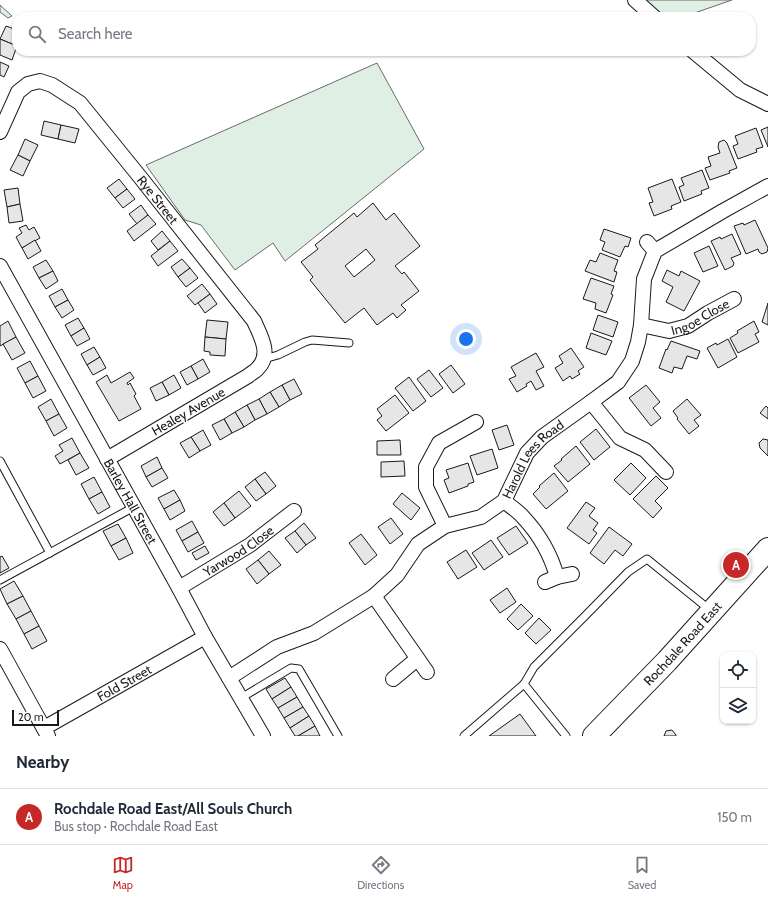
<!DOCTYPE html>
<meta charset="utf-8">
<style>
:root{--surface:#fff;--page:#f6f6f7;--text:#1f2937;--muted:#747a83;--line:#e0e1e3;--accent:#c62828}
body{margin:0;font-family:Cabin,sans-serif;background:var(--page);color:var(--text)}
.controls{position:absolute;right:12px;bottom:12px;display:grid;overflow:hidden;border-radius:8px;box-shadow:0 1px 3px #0004}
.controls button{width:36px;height:36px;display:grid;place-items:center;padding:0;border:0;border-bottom:1px solid var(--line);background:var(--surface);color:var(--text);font:20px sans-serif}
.scale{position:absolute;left:12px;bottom:10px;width:47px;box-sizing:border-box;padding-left:4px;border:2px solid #1a1a1a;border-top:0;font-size:11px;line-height:14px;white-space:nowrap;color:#1a1a1a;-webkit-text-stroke:3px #fff;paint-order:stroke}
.you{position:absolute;left:466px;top:339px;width:14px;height:14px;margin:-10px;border:3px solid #fff;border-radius:50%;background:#1a73e8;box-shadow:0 0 0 6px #1a73e833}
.badge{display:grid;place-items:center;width:26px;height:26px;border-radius:50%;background:var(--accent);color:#fff;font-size:13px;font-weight:700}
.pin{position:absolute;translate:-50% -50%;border:2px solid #fff;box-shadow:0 1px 4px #0006}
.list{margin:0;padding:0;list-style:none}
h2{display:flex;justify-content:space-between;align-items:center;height:52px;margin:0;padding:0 16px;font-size:17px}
h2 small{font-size:13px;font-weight:400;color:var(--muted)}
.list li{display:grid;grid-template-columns:26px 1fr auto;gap:12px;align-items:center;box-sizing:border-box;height:56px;padding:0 16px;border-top:1px solid var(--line)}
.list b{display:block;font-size:15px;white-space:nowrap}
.list p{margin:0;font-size:13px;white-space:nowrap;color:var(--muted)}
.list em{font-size:13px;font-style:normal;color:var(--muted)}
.icon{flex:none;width:22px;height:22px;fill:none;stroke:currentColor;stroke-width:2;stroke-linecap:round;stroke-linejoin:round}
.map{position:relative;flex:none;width:768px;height:736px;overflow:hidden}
.search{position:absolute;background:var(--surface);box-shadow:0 1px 3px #0004;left:12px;right:12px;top:12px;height:44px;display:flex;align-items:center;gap:10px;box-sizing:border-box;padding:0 14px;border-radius:16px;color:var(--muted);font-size:15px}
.sheet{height:108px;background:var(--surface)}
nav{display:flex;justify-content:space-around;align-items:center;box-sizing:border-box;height:56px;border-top:1px solid var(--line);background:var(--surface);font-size:11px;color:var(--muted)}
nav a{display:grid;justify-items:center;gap:2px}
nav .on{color:var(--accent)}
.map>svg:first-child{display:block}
.green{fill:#e0efe3;stroke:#6a6a6a}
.building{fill:#e6e6e6;stroke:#1a1a1a;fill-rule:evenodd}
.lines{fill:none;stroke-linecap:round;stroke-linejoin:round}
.service-casing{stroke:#1a1a1a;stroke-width:9}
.minor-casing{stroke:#1a1a1a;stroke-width:16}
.trunk-casing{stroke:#1a1a1a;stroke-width:24}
.service{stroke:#fff;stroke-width:7}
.minor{stroke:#fff;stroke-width:14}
.trunk{stroke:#fff;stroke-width:22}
.labels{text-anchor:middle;stroke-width:3;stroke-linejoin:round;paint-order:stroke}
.street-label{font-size:13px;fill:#1a1a1a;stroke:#fff}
</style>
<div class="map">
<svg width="768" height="736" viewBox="0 0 768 736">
<rect width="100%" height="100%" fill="#fff"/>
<g class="green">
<polygon points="645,0 732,0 683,17 664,17"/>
<polygon points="0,5 12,16 8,18 0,12"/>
<polygon points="377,63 424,149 285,261 273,243 235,270 201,225 185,220 146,165"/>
</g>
<g class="building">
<polygon points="6,26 17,30 17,46 0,39"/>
<polygon points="0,39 17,46 12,60 0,55"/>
<polygon points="0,62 9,66 4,77 0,75"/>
<polygon points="44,121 61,125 58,139 41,135"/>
<polygon points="61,125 79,129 75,143 58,139"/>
<polygon points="768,127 768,147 761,130"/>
<polygon points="756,128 763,147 756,149 757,152 738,159 733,146 738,144 735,136"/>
<polygon points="25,139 38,145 30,161 18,155"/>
<polygon points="724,140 727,143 737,168 729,171 730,173 710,180 705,168 711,166 708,157 720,153 718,147 719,142"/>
<polygon points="18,155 30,161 23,176 10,170"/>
<polygon points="702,170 709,188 701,191 702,194 684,201 679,187 684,185 681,178"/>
<polygon points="119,179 127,189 115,198 107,188"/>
<polygon points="672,179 681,202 671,206 672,209 654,216 649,203 653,202 648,188"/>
<polygon points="18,188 20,204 7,207 4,190"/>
<polygon points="127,189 135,199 123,208 115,198"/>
<path d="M373,203L386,220L394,213L420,246L395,266L402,274L404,272L419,291L401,305L406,310L397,318L393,313L377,325L364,308L345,323L310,280L313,277L301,262L318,249L315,245L354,213L357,217ZM366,249L375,260L354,277L345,266Z"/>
<polygon points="20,204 23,221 9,223 7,207"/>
<polygon points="141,205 148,215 137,224 129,214"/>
<polygon points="148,215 156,224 134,241 127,231"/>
<polygon points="755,220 768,248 767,252 762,254 759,252 758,249 746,254 734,226 743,223 744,225"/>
<polygon points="26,225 29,230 34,227 40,238 22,248 16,237 22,233 19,228"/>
<polygon points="604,229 631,238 628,247 625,246 620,257 602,250 605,242 600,240"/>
<polygon points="162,231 170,241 158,250 151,241"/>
<polygon points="732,234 741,254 731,258 734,263 733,266 725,270 711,241 720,237 721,239"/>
<polygon points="35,240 41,251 28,259 22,248"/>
<polygon points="170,241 178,251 158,266 151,256"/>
<polygon points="709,246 718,266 703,272 694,253"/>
<polygon points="600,253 618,260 614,271 617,272 614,282 585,271 590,260 596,262"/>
<polygon points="182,259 190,268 178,277 171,267"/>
<polygon points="46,260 53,271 39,278 33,267"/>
<polygon points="190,268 198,278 186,287 178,277"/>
<polygon points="667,270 679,276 681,271 700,281 684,311 666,302 673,287 662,281"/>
<polygon points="53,271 58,281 46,289 39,278"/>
<polygon points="591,278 614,286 611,294 613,295 606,313 595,309 596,303 583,299"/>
<polygon points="202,284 210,294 195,305 187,296"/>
<polygon points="62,289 68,300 55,307 49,296"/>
<polygon points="210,294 217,304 205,313 198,303"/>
<polygon points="68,300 74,310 62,318 55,307"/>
<polygon points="768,303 768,325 762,322"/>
<polygon points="598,315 618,322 613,337 593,330"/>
<polygon points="78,318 84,328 71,336 65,325"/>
<polygon points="207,320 228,322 226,339 205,337"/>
<polygon points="8,321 16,337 0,346 0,326"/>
<polygon points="754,321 759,332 755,334 759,342 738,353 730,338 738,333 737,331"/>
<polygon points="84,328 90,339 77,346 71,336"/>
<polygon points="591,333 612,341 606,355 586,348"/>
<polygon points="16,337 25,353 12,360 3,344"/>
<polygon points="205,337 226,339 225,356 210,355 210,352 204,351"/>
<polygon points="728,339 737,357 718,368 707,348 716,343 717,345"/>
<polygon points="671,341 700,351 697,359 687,356 682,369 674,367 672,373 659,368 666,349 667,350"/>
<polygon points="94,347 100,357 87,365 81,354"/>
<polygon points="571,348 584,367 578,371 580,374 572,379 570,376 563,381 555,368 563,363 559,356"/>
<polygon points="536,353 544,367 536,371 544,386 536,390 531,381 526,384 527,386 517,392 509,379 516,376 511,367"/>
<polygon points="100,357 106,368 93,375 87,365"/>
<polygon points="203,359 210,372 198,379 191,366"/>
<polygon points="30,361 38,376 25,383 17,368"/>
<polygon points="451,365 465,384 453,393 439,374"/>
<polygon points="191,366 198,379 187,385 180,372"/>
<polygon points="429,370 443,388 431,397 417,379"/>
<polygon points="130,372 134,378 127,383 128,385 130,383 136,394 134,396 141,409 119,421 96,382 107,375 111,383"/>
<polygon points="174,375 181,388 169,395 162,382"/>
<polygon points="38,376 46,391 33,398 25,383"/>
<polygon points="409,377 426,401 413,411 395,388"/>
<polygon points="294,379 302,394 290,400 282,385"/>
<polygon points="162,382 169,395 156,401 150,388"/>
<polygon points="282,385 290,400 279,407 270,392"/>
<polygon points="646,385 660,402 653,408 661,418 651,426 629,398"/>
<polygon points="270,392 279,407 267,414 259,399"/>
<polygon points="395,395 409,413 386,431 377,420 382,416 377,409"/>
<polygon points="51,399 59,414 46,421 38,407"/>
<polygon points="259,399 267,414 255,420 247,405"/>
<polygon points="687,399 701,415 694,420 699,426 689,434 677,419 678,418 673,411"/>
<polygon points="247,405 255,420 244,427 235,412"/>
<polygon points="766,406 768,408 768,419 760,413"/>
<polygon points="235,412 244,427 232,433 224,419"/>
<polygon points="59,414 67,428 54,436 46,421"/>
<polygon points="224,419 232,433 220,440 212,425"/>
<polygon points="507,425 514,445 499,450 492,430"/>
<polygon points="596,429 610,447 594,460 580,442"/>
<polygon points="203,430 211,445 200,451 191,437"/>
<polygon points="191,437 200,451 189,458 180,443"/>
<polygon points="72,438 80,453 60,464 55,456 63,451 59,445"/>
<polygon points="763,439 768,440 768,456 760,448 759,443"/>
<polygon points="400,440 401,455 377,455 377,441"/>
<polygon points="576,446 590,464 568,482 554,466 562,460 561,459"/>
<polygon points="492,449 498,468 477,475 470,456"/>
<polygon points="80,453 89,468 76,475 68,460"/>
<polygon points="157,457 162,468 146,477 141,466"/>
<polygon points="404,461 405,476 381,477 381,462"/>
<polygon points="468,463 474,482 468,484 468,486 449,493 444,480 449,478 446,470"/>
<polygon points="631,463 646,478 630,495 614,480"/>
<polygon points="162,468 168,478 152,487 146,477"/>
<polygon points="265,472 276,486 266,494 255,479"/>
<polygon points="554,473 568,491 546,509 533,494 540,487 539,486"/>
<polygon points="656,476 668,488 655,501 662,508 653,518 633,499"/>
<polygon points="94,477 102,492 89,499 81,484"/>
<polygon points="255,479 266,494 256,501 245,487"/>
<polygon points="174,490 180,500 164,509 158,498"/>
<polygon points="239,491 251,506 235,518 224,503"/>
<polygon points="102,492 110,507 98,514 89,499"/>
<polygon points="402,493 420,508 411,520 393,504"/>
<polygon points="180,500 185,511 170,520 164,509"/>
<polygon points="586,502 595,508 589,516 598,523 593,530 597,533 589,544 567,528"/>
<polygon points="224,503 235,518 224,526 213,512"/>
<polygon points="391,518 403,534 390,544 378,527"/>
<polygon points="192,521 198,532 182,541 176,530"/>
<polygon points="304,523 316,538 306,545 295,531"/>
<polygon points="118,524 126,538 111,546 103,531"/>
<polygon points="516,526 528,543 509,555 497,538"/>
<polygon points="609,527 632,544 623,556 615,550 604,564 590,553"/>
<polygon points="295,531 306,545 297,553 285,538"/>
<polygon points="198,532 204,543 188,552 182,541"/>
<polygon points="361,534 377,555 365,565 349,543"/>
<polygon points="126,538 133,553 119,560 111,546"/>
<polygon points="491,540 503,557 484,570 472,553"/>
<polygon points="205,546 209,553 196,560 192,553"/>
<polygon points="466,550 477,567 458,579 447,562"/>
<polygon points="269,551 281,565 269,574 258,560"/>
<polygon points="2,556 9,568 0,573 0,557"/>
<polygon points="258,560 269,574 257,584 246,569"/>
<polygon points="14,581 23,596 7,604 0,589"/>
<polygon points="507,588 516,602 500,613 490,600"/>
<polygon points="23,596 31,611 16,619 7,604"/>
<polygon points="521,604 533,616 518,630 507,619"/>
<polygon points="31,611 39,626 24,634 16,619"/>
<polygon points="539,618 551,630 536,644 525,633"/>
<polygon points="39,626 47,641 32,649 24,634"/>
<polygon points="285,678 291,687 272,699 266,689"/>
<polygon points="291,687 297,697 278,708 272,699"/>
<polygon points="297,697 303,707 284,718 278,708"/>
<polygon points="303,707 309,716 290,728 284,718"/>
<polygon points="520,714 536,736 489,736"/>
<polygon points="309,716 315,726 298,736 295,736 290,728"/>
<polygon points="315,726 320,736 298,736"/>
<polygon points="672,730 676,735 676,736 664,736 666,731"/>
</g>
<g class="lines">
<defs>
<g id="service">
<polyline points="264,359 278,355 305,342 312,340 349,343"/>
<polyline points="0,461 50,553"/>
<polyline points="0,580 134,507"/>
<polyline points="241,698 291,668 299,669 338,736"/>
<polyline points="464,736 524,684"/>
<polyline points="566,736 524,684 534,667 585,616 628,572 647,559 710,610"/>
</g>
<g id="minor">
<polyline points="635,0 654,17"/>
<polyline points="693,51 740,90 768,104"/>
<path id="s1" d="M0,132L18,92L28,84L40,81L52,85L80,103L140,177L254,321C260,335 272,354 258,368C256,371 251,373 248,376L107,459"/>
<polyline points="647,242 655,251"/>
<path id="s2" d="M0,266L179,588L205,637L263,736"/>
<path id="s3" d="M641,325L669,331L688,326L708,313L734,299"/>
<polyline points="591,402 620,438 645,450 666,472"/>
<path d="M504,501C510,506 518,511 523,517C539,534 551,555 557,577"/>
<polyline points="445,526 426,487 426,467 439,443 476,422"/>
<polyline points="545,582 557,577 572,574"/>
<path id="s4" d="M179,588L250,545L294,511"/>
<polyline points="374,596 427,672"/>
<polyline points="0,649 48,736"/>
<path id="s5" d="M229,678L277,647L314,633L374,596L397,575L418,544L445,526L481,517L504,501L527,453L542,437L591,402L618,382L632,361L638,342L641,325L644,279L655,251L723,211L768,186"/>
<polyline points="393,679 417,659"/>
<path id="s6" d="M44,728L205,637"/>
</g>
<g id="trunk">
<path id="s7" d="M594,736L667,661L768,549"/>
</g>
</defs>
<use href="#service" class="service-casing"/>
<use href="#minor" class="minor-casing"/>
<use href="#trunk" class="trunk-casing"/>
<use href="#service" class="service"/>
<use href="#minor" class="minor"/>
<use href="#trunk" class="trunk"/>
</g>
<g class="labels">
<g class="street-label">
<text dy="5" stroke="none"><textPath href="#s1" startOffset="239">Rye Street</textPath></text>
<text dy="5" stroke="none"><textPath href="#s3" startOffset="63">Ingoe Close</textPath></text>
<text transform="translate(188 411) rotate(-30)" y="5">Healey Avenue</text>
<text dy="5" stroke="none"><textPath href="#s5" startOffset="385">Harold Lees Road</textPath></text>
<text dy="5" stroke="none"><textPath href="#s2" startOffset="269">Barley Hall Street</textPath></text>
<text dy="5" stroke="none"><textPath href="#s4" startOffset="70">Yarwood Close</textPath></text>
<text dy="5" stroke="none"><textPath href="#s7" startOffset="128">Rochdale Road East</textPath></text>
<text dy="5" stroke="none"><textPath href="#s6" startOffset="92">Fold Street</textPath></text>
</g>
</g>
</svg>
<div class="controls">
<button><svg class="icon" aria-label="locate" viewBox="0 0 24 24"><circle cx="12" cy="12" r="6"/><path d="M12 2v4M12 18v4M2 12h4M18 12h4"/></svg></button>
<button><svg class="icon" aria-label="layers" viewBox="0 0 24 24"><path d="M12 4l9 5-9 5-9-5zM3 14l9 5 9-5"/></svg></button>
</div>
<div class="scale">20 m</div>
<div class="you"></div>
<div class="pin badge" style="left:736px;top:565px">A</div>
<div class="search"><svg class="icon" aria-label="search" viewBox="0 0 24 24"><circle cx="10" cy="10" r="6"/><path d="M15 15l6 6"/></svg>Search here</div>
</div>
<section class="sheet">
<h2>Nearby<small></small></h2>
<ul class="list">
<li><span class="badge">A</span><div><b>Rochdale Road East/All Souls Church</b><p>Bus stop · Rochdale Road East</p></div><em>150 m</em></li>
</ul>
</section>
<nav>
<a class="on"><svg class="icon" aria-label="map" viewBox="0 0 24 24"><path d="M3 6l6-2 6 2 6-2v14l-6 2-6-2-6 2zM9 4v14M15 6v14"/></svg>Map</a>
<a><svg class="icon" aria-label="directions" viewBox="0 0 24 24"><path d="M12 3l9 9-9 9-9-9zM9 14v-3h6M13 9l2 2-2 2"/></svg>Directions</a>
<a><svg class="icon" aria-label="saved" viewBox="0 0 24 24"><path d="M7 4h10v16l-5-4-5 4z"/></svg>Saved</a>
</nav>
